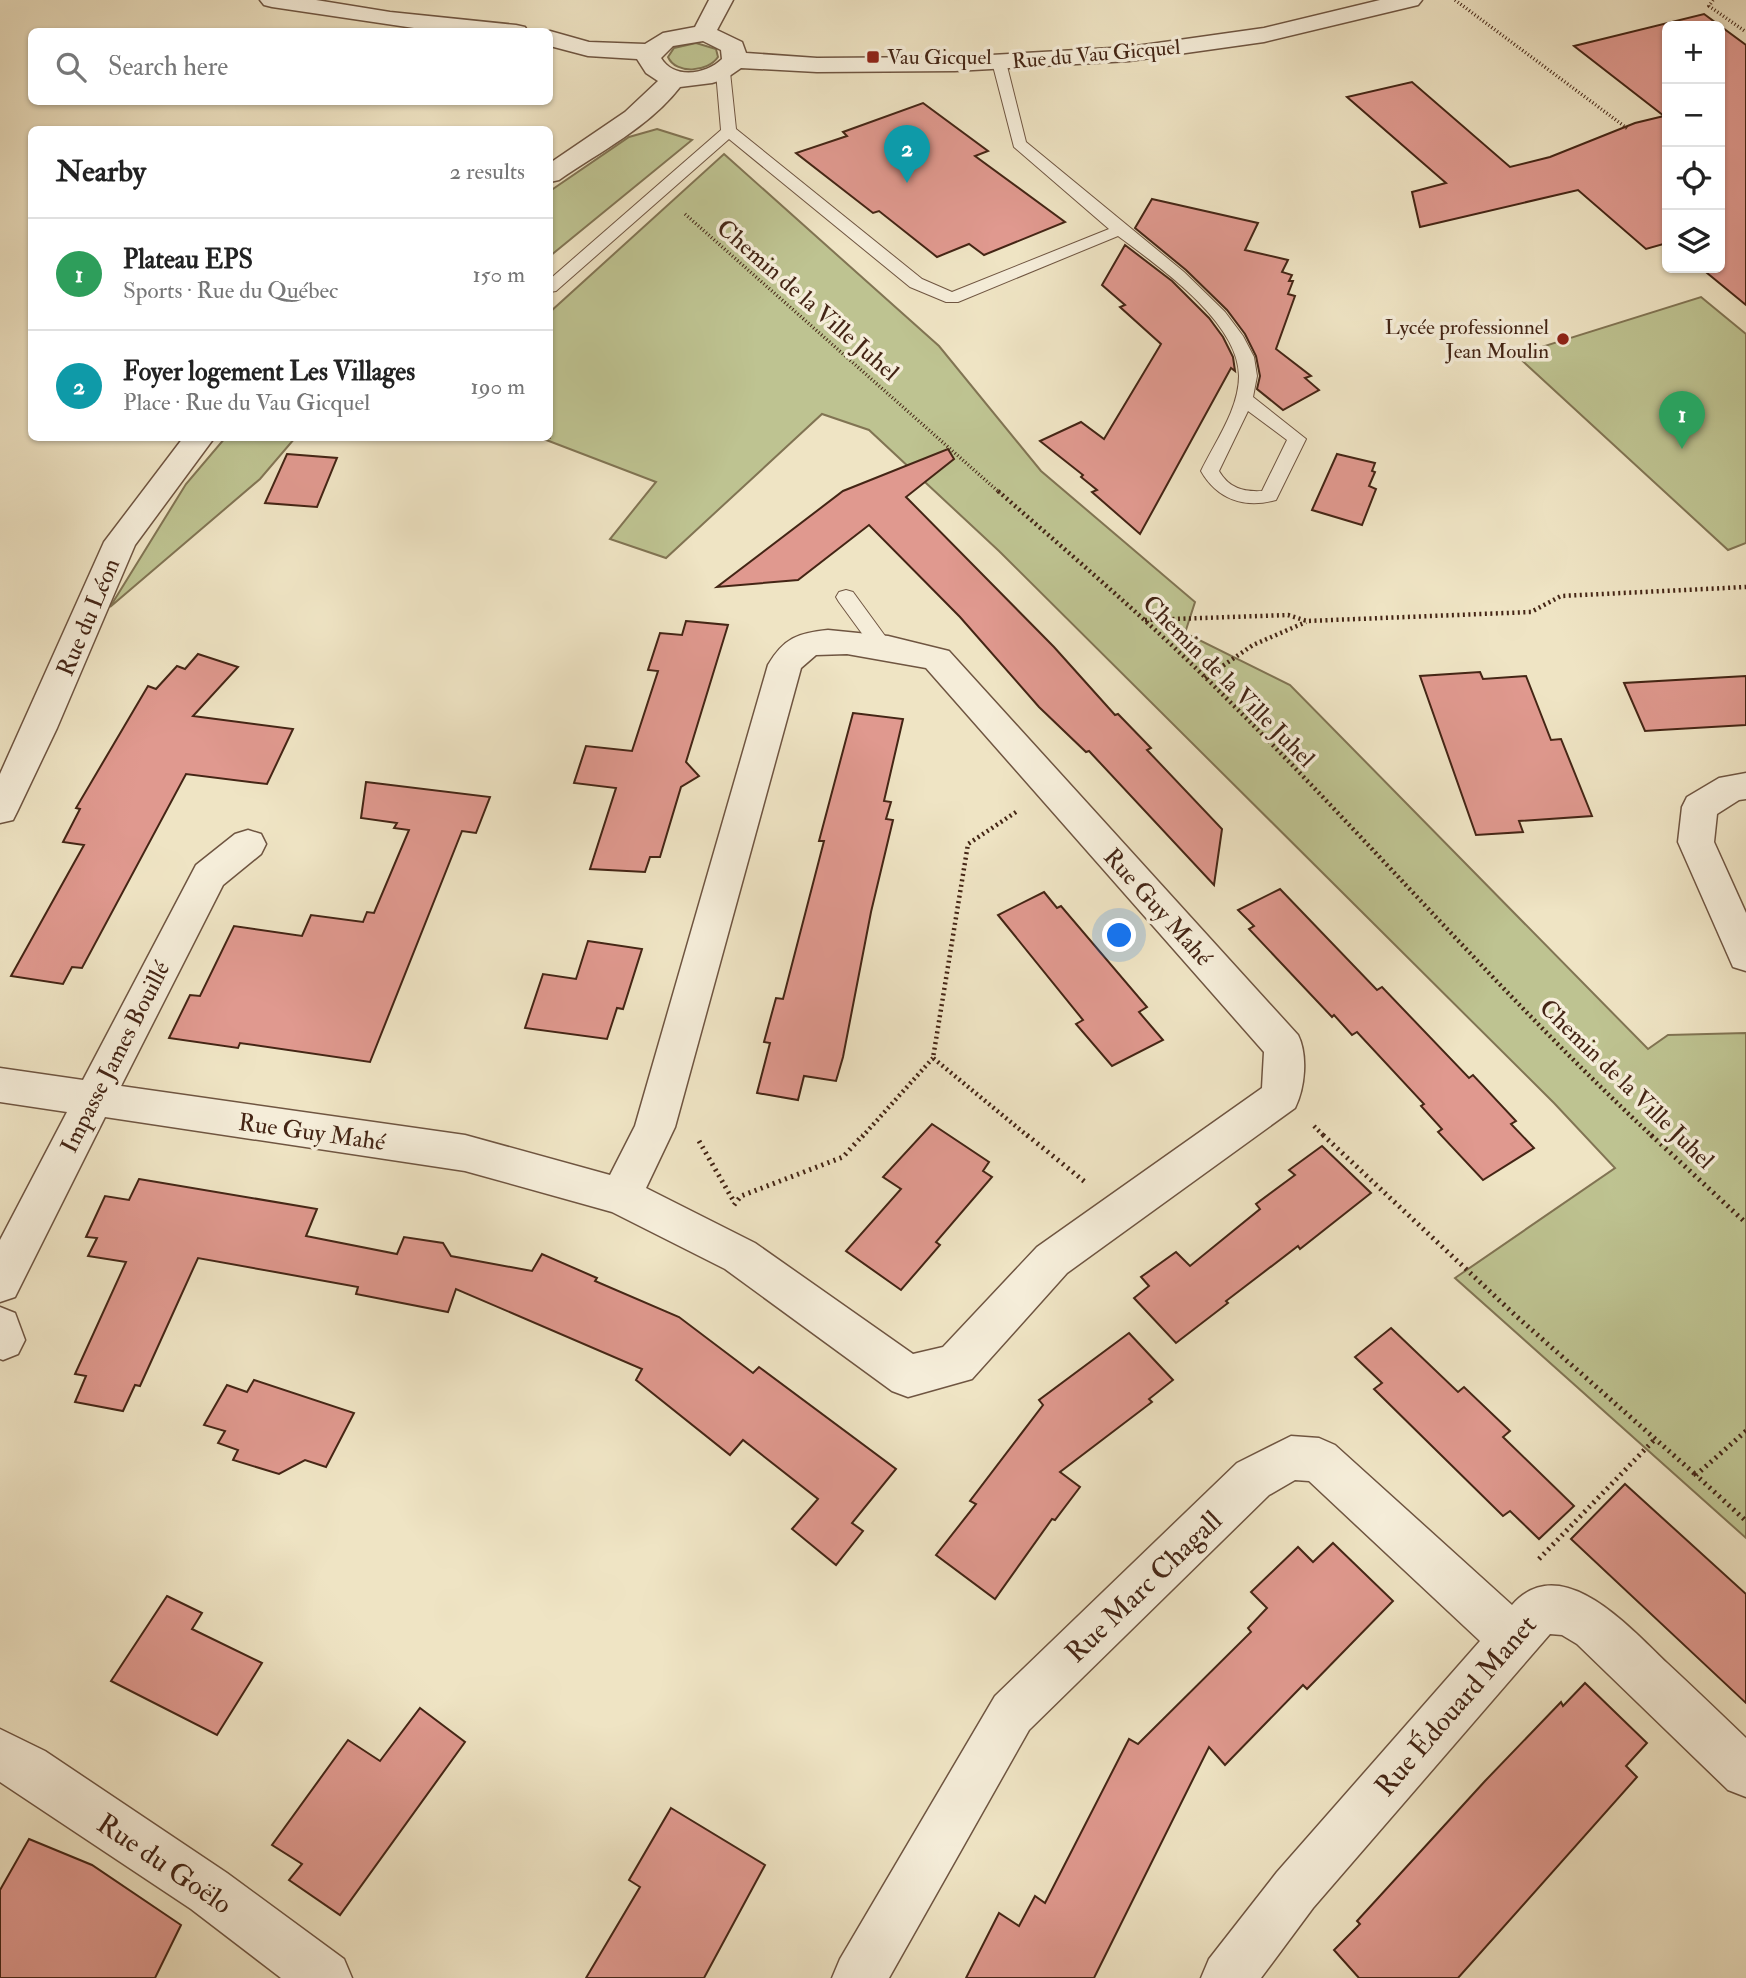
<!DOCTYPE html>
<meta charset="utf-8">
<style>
:root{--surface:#fff;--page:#f2f2f2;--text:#222;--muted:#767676;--line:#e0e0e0;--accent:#8f2418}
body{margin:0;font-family:"IM FELL Double Pica",serif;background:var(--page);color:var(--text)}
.controls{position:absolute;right:21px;top:21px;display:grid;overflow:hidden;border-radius:10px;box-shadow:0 2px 5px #0004}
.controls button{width:63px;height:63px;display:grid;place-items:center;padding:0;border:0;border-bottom:2px solid var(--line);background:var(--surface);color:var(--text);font:35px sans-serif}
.you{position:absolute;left:1120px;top:936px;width:24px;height:24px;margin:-18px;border:5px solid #fff;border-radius:50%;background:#1a73e8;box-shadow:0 0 0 10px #1a73e833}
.badge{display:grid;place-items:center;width:46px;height:46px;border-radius:50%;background:var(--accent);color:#fff;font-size:23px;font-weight:700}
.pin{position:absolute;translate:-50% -58px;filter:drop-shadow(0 2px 4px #0008)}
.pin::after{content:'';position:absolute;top:37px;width:24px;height:21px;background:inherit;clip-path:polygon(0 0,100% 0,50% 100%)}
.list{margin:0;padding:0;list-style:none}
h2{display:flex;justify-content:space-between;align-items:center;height:91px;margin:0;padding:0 28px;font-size:30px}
h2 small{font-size:23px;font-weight:400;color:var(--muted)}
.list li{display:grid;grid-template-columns:46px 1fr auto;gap:21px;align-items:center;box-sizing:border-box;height:112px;padding:0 28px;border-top:2px solid var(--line)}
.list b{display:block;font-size:26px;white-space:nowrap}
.list p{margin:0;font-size:23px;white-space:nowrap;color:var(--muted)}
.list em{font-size:23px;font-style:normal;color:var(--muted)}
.icon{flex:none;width:38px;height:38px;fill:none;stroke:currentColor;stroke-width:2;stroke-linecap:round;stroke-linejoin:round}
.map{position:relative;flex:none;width:1746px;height:1978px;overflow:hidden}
.search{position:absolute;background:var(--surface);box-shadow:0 2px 5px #0004;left:28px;top:28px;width:525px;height:77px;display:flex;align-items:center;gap:18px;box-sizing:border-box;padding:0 24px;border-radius:10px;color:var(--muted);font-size:26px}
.panel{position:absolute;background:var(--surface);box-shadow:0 2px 5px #0004;left:28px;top:126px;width:525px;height:315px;border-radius:10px}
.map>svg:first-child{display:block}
.green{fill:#bec391;stroke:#817453;stroke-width:2}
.building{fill:#e0998f;stroke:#442515;stroke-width:2}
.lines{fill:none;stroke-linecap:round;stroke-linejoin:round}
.lane-casing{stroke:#6f5541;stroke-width:2}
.street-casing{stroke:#6f5541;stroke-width:3}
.path-far2{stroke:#442515;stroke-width:3.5;stroke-dasharray:1 2.5;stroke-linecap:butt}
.path-far1{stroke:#442515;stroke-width:4.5;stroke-dasharray:2 3.5;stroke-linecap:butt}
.path{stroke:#442515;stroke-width:5;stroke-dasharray:2 4.5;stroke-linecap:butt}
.lane{fill:#f5edd9;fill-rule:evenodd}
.street{fill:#f5edd9;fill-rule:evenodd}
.poi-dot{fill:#8f2418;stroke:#f5edd9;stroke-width:2.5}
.labels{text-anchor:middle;stroke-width:7;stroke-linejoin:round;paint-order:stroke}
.far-street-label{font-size:21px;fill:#442515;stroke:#f5edd9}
.far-poi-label{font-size:21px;fill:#442515;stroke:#f5edd9;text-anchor:start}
.street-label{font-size:24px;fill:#442515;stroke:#f5edd9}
.near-street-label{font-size:28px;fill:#442515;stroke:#f5edd9}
</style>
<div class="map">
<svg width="1746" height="1978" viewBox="0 0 1746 1978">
<rect width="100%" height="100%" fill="#efe4c4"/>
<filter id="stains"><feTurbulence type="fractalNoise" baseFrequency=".00286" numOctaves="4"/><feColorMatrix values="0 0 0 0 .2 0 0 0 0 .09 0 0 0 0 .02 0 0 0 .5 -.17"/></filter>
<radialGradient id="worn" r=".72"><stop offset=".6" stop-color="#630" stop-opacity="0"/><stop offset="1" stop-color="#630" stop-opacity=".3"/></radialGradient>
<g class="green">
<path d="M696,43L716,49L718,57C708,72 676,75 668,57L674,48Z"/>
<polygon points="657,129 692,140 550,256 550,191 629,137"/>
<polygon points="724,154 939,346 1041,471 1195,602 1185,633 1290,685 1648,1049 1668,1035 1746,1033 1746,1538 1455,1278 1615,1168 1554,1103 999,551 869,430 822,414 666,558 610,539 656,482 541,438 550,438 550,312"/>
<polygon points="1701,297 1746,334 1746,543 1728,550 1516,355"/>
<polygon points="225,438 295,438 260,479 110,607 186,484"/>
</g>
<g class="building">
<polygon points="1704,14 1746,45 1746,305 1701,268 1720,268 1720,26 1667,26 1667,243 1646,249 1578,190 1420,227 1412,192 1446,183 1347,97 1412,82 1510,167 1550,157 1635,123 1664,116 1574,46"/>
<polygon points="923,103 988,151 975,156 1065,222 984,255 969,244 937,257 879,211 873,213 796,153 847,136 843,132"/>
<polygon points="1152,199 1258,223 1245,250 1288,260 1282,272 1292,275 1289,281 1293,281 1288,294 1295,296 1276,349 1311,376 1305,378 1319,390 1283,410 1257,389 1260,376 1256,356 1245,334 1227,310 1186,270 1135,228"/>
<polygon points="1125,245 1172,281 1209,318 1223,337 1233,357 1235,371 1231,368 1140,534 1092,492 1097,490 1081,477 1083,475 1040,441 1081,422 1104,439 1161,344 1120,307 1125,305 1102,285"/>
<polygon points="948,449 954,459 906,497 1054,647 1115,715 1118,714 1151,748 1147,750 1222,829 1214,885 1089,751 1086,752 1039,707 960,617 869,525 798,580 717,587 843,491"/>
<polygon points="287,454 337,458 317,507 265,503"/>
<polygon points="1337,454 1375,463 1372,471 1375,472 1369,486 1376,489 1362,525 1312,510"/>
<polygon points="686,621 728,625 686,762 699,776 681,787 660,857 650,857 645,872 590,869 616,788 574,783 586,746 632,751 658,671 648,670 660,633 682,635"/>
<polygon points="198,654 238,667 193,716 293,729 267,784 186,774 82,968 72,967 63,984 11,976 84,845 63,842 80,809 76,808 148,686 156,689 177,666 185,669"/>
<polygon points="1480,672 1483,679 1526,676 1551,740 1561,739 1592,816 1519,821 1523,832 1476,835 1420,676"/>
<polygon points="1746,676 1746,725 1660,730 1645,731 1624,683"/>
<polygon points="853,713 903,719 884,801 891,802 886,819 893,820 871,912 843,1057 836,1081 804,1076 798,1100 757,1093 770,1043 764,1042 776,998 783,999 824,841 819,841"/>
<polygon points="366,782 490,797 476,833 462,831 370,1062 240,1043 238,1048 169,1038 190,995 200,996 234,926 302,936 311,915 363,922 367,912 374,913 409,830 394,828 397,823 361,818"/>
<polygon points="1280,889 1377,990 1382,987 1469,1078 1473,1075 1516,1121 1511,1124 1534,1148 1483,1180 1438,1132 1442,1129 1421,1106 1424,1104 1357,1032 1352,1035 1334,1015 1332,1017 1249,929 1254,926 1238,910"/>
<polygon points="1044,892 1057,908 1061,906 1147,1007 1139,1012 1163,1040 1112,1066 1076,1024 1083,1020 998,915"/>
<polygon points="588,941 642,949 623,1009 617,1008 607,1039 525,1028 543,974 576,979"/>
<polygon points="932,1124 989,1162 983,1171 992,1177 936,1242 940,1245 901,1290 846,1251 901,1189 883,1177"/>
<polygon points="1322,1146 1371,1193 1300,1249 1298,1246 1226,1301 1228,1303 1176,1343 1134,1298 1149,1286 1141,1277 1176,1252 1190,1266 1260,1209 1256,1204 1295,1175 1289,1170"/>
<polygon points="139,1179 317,1209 306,1236 397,1254 404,1237 443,1243 451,1256 532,1271 542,1254 597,1278 595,1281 679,1317 753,1373 759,1367 896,1469 852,1523 863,1531 836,1565 792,1529 818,1499 743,1440 730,1455 636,1380 642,1369 456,1289 448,1312 356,1294 358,1287 198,1258 140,1386 135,1385 123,1411 75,1402 86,1376 75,1374 126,1262 88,1256 97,1238 86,1237 105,1196 129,1200"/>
<polygon points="1391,1328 1458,1392 1464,1387 1510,1431 1503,1437 1574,1506 1539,1539 1510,1511 1503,1516 1374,1389 1382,1383 1355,1357"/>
<polygon points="1129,1333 1173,1380 1149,1399 1152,1402 1060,1472 1080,1487 1055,1520 1052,1519 995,1599 936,1555 976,1504 970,1501 1043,1405 1039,1400"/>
<polygon points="254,1380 354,1413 326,1467 305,1460 279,1474 233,1460 238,1450 218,1443 225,1431 204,1425 227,1385 247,1392"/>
<polygon points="1625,1484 1746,1594 1746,1703 1571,1539"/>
<polygon points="1333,1543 1393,1601 1307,1689 1303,1685 1225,1765 1209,1747 1094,1978 966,1978 999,1913 1019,1926 1035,1896 1045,1903 1129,1739 1138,1744 1251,1632 1248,1628 1267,1608 1251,1592 1298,1547 1313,1562"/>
<polygon points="167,1596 202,1613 192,1629 262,1663 217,1735 111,1681"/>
<polygon points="1585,1683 1647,1743 1626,1766 1637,1777 1458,1978 1359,1978 1334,1950 1360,1924 1357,1921 1485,1781 1561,1702 1563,1706"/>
<polygon points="420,1708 465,1742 340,1915 289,1880 302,1864 272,1845 348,1740 380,1761"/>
<polygon points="671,1808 765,1865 704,1978 586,1978 640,1887 629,1880"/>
<polygon points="29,1839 92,1865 181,1925 155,1978 0,1978 0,1890"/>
</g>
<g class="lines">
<defs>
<g id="lane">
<path d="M999,58L1006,62L1026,142L1184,272L1225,312L1243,336L1254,357L1257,376L1253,397L1306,439L1276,500C1244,509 1217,499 1201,471C1215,442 1239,409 1239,376C1239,322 1158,266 1118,236L958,302H946L910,287L729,139L556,291L550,292V279L721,130L716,72L723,68L730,72L736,129L922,279L952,292L1109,229L1014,147L992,62ZM1248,411L1287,440L1262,491C1243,492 1229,488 1219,471Z"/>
<polygon points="846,590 853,592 888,640 891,645 888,650 874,650 839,602 836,597 839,592"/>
</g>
<g id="street">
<polygon points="260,0 316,0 390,12 516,25 525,27 528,32 441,32 272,7 264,5"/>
<path d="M709,0H733L717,30L742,42L746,53L817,58L955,57L1129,47L1264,28L1380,0H1422L1418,5L1264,42L1129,61L955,71L817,72L741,68L725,79L712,83L680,87C649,127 601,151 559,180L550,182V163L625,112L658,81L646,73L637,59L588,56L550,46V32H547L550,31L589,42L645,44L663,33L695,27ZM703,41L721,50L722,59C707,74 674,80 661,58L673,46Z"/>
<polygon points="183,438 214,438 135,545 57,728 18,810 13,820 0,823 0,774 104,542"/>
<path d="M828,630L888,636L949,651L1298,1035C1308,1055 1305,1088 1295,1108L1067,1273L972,1379L908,1397L892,1391L725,1269L612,1212L465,1171L105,1117L15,1297L0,1302V1240L67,1112L0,1102V1068L83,1080L196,865L235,834L248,830L261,834L266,844L261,854L223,885L121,1086L465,1135L610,1175L635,1126L768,665C784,638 798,633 828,630ZM847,654L926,668L1264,1052L1262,1088L1037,1247L943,1347L913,1354L755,1243L646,1188L675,1127L801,668L816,655Z"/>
<polygon points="1746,773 1746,799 1739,800 1717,814 1714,842 1746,913 1746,971 1733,967 1678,842 1682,807 1687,797 1719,778"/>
<polygon points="0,1307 15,1313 25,1340 18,1354 3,1360 0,1359"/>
<path d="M1291,1436L1319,1438L1335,1445L1512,1605C1561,1549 1630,1628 1667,1663C1694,1688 1720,1713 1746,1738V1797L1728,1790L1577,1644L1562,1635L1550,1634L1313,1908L1261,1978H1201L1209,1959L1277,1872L1480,1641L1309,1481L1295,1480L1269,1495L1029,1730L889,1978H832L840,1959L995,1696L1237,1463Z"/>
<polygon points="0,1729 45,1751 227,1873 344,1959 352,1978 281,1978 191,1909 0,1782"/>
</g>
</defs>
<use href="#lane" class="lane-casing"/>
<use href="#street" class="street-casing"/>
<g class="path-far2">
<polyline points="1455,0 1628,129"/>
<polyline points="1713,0 1709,6 1746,32"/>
<polyline points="685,214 1000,493"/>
</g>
<g class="path-far1">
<path d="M998,491C1072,556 1148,620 1218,690C1366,836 1501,995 1653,1137"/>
<polyline points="1145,620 1288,615 1307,621 1531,612 1561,596 1746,587"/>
<polyline points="1205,678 1253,645 1306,622"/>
<polyline points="1016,812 968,844 933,1058 1029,1137"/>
<polyline points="1314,1126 1325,1137"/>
<polyline points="862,1137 933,1058"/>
</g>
<g class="path">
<polyline points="1027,1135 1085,1182"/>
<polyline points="1323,1135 1515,1315 1696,1475"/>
<polyline points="1651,1135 1746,1223"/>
<polyline points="699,1141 733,1200"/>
<polyline points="734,1205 741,1196 843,1157 863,1135"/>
<polyline points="1746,1431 1696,1475 1746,1521"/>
<polyline points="1539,1559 1655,1439"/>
</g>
<use href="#lane" class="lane"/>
<use href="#street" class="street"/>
</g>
<g class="poi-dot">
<rect x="866" y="50" width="14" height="14" rx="3.5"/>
<circle cx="1563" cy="339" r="7"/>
</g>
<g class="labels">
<g class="far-street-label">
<text transform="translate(1096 54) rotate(-5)" y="7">Rue du Vau Gicquel</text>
</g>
<g class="far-poi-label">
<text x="887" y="64">Vau Gicquel</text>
<text x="1549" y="334" text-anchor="end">Lycée professionnel<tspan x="1549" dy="24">Jean Moulin</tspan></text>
</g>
<g class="street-label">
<text transform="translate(808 300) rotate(41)" y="8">Chemin de la Ville Juhel</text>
<text transform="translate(88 617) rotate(-67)" y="8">Rue du Léon</text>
<text transform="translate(1229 681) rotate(45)" y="8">Chemin de la Ville Juhel</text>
<text transform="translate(1158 907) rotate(48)" y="8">Rue Guy Mahé</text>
<text transform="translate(115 1057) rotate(-63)" y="8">Impasse James Bouillé</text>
<text transform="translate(1627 1084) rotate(44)" y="8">Chemin de la Ville Juhel</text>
<text transform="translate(312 1132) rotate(8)" y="8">Rue Guy Mahé</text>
</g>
<g class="near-street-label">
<text transform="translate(1143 1586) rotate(-44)" y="10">Rue Marc Chagall</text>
<text transform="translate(1455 1705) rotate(-49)" y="10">Rue Édouard Manet</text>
<text transform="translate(165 1863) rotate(34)" y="10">Rue du Goëlo</text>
</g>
</g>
<rect width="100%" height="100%" filter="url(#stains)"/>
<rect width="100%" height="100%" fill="url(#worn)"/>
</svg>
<div class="controls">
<button>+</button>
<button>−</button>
<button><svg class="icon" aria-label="locate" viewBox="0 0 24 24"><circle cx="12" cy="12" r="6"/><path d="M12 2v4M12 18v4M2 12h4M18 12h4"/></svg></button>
<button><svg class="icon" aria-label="layers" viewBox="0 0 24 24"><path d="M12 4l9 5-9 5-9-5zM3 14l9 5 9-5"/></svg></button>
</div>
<div class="you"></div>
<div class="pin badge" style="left:1682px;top:449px;background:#2e9e5b">1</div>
<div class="pin badge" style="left:907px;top:183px;background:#0f9aa8">2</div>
<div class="search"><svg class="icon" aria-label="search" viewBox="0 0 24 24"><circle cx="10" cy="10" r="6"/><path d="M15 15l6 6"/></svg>Search here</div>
<section class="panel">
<h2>Nearby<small>2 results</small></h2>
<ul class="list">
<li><span class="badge" style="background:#2e9e5b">1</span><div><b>Plateau EPS</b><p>Sports · Rue du Québec</p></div><em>150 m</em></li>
<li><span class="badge" style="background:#0f9aa8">2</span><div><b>Foyer logement Les Villages</b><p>Place · Rue du Vau Gicquel</p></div><em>190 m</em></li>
</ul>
</section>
</div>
